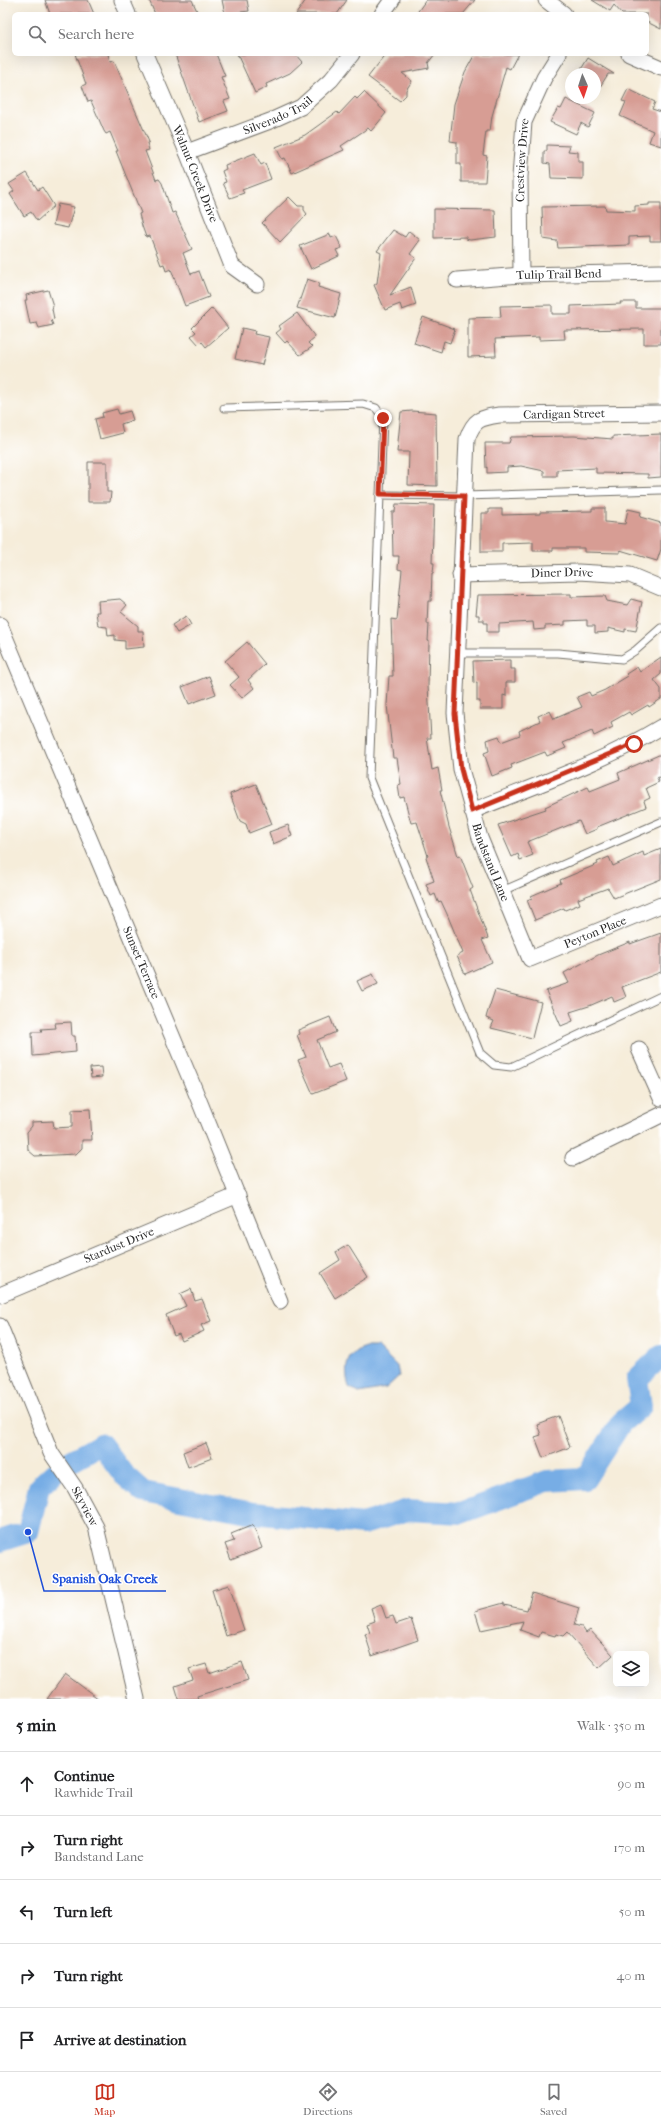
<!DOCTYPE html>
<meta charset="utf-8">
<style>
:root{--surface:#fff;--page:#f2f2f2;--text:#202124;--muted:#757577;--line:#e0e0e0;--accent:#c8321e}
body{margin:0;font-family:"IM FELL French Canon",serif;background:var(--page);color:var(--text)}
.controls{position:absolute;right:12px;bottom:12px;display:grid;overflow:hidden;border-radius:6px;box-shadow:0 4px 16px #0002}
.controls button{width:36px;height:36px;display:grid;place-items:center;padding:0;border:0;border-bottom:1px solid var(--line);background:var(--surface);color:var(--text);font:20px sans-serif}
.compass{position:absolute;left:565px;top:68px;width:36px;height:36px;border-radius:50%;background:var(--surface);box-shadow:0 4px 16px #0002;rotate:177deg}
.stop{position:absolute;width:12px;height:12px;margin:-9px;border:3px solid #c8321e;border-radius:50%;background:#fff}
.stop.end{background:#c8321e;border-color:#fff;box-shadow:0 1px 4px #0008}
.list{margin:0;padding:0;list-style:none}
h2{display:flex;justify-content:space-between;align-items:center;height:52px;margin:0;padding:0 16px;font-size:17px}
h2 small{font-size:13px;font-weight:400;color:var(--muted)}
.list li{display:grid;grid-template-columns:26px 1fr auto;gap:12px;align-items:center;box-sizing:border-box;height:64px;padding:0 16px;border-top:1px solid var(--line)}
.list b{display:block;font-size:15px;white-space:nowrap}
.list p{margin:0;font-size:13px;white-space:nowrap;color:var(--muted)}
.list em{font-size:13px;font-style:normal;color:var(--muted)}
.icon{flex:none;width:22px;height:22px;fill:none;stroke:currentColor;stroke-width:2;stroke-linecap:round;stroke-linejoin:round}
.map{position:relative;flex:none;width:661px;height:1699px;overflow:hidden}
.search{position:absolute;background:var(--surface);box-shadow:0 4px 16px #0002;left:12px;right:12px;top:12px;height:44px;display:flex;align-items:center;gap:10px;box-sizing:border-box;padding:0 14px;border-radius:6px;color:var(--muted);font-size:15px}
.sheet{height:372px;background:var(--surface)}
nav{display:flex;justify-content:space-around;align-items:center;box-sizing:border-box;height:56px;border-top:1px solid var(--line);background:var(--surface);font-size:11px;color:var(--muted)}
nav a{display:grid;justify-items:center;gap:2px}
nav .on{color:var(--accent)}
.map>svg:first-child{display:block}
.water{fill:#77ade5;stroke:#516c88}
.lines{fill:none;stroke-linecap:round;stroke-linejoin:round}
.river{stroke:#77ade5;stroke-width:22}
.building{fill:#d79d94}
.lane-casing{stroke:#726f68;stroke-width:9}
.street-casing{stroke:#726f68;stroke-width:17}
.lane{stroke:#fff;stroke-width:7}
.street{stroke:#fff;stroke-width:15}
.route{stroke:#c8321e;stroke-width:5}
.labels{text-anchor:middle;stroke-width:3;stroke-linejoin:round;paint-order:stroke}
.street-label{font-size:12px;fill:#2b2b2b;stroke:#fff}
.leader{fill:none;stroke:#1d4ed8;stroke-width:1.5}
.callout-dot{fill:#1d4ed8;stroke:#fff;stroke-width:1.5}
.callout-label{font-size:13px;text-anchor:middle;font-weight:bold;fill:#1d4ed8;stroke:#fff;stroke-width:3;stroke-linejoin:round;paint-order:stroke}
</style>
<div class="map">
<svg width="661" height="1699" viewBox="0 0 661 1699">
<rect width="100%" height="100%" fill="#fff"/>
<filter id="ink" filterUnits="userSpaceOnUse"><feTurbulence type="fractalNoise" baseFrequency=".025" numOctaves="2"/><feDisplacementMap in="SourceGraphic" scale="8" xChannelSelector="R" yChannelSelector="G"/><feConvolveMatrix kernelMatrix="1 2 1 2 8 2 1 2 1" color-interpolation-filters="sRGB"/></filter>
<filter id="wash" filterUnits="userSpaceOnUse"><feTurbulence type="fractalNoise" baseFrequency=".012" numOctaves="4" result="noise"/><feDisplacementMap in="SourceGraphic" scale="16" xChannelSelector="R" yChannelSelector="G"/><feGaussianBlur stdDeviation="0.9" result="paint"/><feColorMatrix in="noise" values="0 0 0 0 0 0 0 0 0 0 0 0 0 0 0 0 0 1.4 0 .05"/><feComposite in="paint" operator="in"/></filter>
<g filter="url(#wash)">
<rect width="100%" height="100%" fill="#f6edda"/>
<path class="water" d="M365,1347H378L397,1366L399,1376L386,1388L359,1393L349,1387C344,1370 345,1353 365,1347Z"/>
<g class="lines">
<g class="river">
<polyline points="67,1463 101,1444 123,1474 143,1492 253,1513 363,1524 408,1510 461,1513 547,1481 585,1479 621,1423 641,1406 637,1379 661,1356"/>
<polyline points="0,1541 28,1532 39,1487 53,1474"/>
</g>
</g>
<g id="blocks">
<g class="building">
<polygon points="45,0 88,0 94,14 50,14"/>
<polygon points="149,0 192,0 197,11 190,14 155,14"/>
<polygon points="222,0 247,0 249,11 225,14"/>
<polygon points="306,0 347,0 337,14 296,14"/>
<polygon points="426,0 475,0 463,14 416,14"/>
<polygon points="592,0 661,0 661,29 647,22 647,14 622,14 614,5 610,11"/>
<polygon points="75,54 108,54 110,62 114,61 149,142 147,143 149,150 145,151 156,180 159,179 162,183 172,213 175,212 192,249 183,253 191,274 199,271 209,297 185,306 171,269 166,271 164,264 161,265 150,236 146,237 142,226 139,214 141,213 116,151 118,151 110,132 106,134 104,131 91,101 88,102 82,86 86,84"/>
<polygon points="175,54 216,54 225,76 221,77 230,99 224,101 228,111 199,122"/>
<polygon points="237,54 295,54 302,62 290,73 266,84 267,87 255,93"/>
<polygon points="386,54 435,54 428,63 429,68 402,73 412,81 406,90 406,95 400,101 368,77"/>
<polygon points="475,54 518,54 510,69 506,67 492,116 490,131 486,131 483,155 487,156 485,182 461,182 461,164 457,164 457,142 450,141 454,104 465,72"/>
<polygon points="588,58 614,74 608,74 595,95 595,74 586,74 580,71"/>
<polygon points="628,89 655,102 652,109 661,112 661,146 649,142 653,131 620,116 626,102 622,101"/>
<polygon points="364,92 386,113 378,123 371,131 368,128 341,146 344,150 292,173 285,158 282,159 276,147 305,135 337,112 339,114 355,97 357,99"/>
<polygon points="566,99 595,113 588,127 581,123 576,134 550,122 558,108 561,109"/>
<polygon points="547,145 570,146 568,151 578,152 578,162 583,162 583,179 551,178 550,164 544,163 544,151 547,151"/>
<polygon points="255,153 261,165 265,163 271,179 242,190 244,193 230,198 223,183 226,182 222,171 226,169 225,165"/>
<polygon points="27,173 38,190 42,187 54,206 37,221 31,212 24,216 10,194 14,191 9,184"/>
<polygon points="289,197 298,206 304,206 304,210 307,214 280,242 262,223"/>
<polygon points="649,203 661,203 661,241 650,241 650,236 629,237 629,245 558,248 557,241 543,239 542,207 605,206 606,210 635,211 635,206 649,205"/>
<polygon points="58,204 74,207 68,228 53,225"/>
<polygon points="434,209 495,210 496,237 470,240 466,239 466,237 434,238"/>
<polygon points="393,230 405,237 409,231 420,240 410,254 416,258 390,295 411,287 416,305 402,310 400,304 385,310 374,285 377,283 381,253 377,251"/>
<polygon points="330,234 331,238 336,236 342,248 336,250 339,256 311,269 300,246"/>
<polygon points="307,279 319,283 318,287 341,294 335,318 297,308"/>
<polygon points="48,290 53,306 52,309 54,319 51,320 53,325 39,328 37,323 30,324 25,300 27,300 26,295"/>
<polygon points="620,302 636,302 636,308 661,308 661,344 644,344 644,329 564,330 565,339 539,340 539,337 495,339 496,356 468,357 468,318 501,317 500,306 552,305 552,314 571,314 571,306 621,304"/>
<polygon points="212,308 228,328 206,347 202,342 199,345 191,336 196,332 192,328"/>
<polygon points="297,313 315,337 308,343 312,347 300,355 287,341 285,343 276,333 281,329 279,326"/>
<polygon points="423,317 455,329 450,343 444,341 441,352 414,343"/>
<polygon points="242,328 255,331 254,334 269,337 262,365 235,359"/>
<polygon points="117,409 119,414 130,411 133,420 121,424 123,433 100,439 95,419 103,417 102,413"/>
<polygon points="412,411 436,413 437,486 408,485 409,452 397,452 401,412"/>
<polygon points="661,434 661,477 648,478 648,474 596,473 596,468 557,470 557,476 544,476 544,471 521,466 507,467 507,472 487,473 487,467 486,468 485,443 509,443 511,437 574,436 613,439 613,436"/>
<polygon points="88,462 107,462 107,492 111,492 110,502 88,502"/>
<polygon points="396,504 434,505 432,563 434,563 433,573 432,573 431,601 428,601 427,624 429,624 428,641 429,641 428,686 431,738 427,738 432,770 438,768 442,790 440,790 449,827 458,856 460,855 473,888 470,890 488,938 482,940 492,962 465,974 457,956 463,953 447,914 441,901 438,902 435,894 431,896 426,884 434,881 426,857 428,856 417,822 411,823 404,797 400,798 398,785 401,784 397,758 393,758 387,705 389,676 393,676 391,619 397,620 402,570 398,569 399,556 393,556 392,512 395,512"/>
<polygon points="592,508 605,508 605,522 625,524 628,509 641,512 640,517 661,523 661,549 657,561 620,550 620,553 584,552 584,548 553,548 553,551 533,551 533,542 502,543 502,552 481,552 481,513 489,513 489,509 502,509 502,515 540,514 540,512 592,511"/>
<polygon points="571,594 571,597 605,596 607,601 627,605 631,599 642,602 636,631 625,629 625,632 608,628 608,632 595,633 595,626 587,626 587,620 565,621 565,625 545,626 545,629 534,630 533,622 499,624 499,632 487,632 487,623 484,623 484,620 479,620 479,615 476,615 478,595"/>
<polygon points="120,599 127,605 121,612 138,626 138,631 143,631 144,647 125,649 125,641 115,640 115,635 108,636 107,627 98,626 96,612 99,612 98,601"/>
<polygon points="186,616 191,625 177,633 172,625"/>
<polygon points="247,642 265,664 248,680 254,688 242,698 230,685 239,677 225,661"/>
<polygon points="661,657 661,674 654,680 661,689 661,699 649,707 648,705 631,715 629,712 611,722 613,727 594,736 592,731 563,743 566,748 547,756 545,752 511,765 512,768 492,776 484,753 489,751 487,740 499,736 501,742 520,735 519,731 540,721 538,716 550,711 554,719 582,707 577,697 589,692 591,696 605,690 628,676 626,674 637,667 640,672"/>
<polygon points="510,660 510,669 515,669 515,682 506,682 506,696 503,695 503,709 480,709 480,701 477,701 477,682 474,683 473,661"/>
<polygon points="209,676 216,694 189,704 182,687"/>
<polygon points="661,754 661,776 657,778 659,782 646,788 650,798 644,801 646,807 597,827 597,829 585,834 579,821 527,842 533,855 520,860 518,854 512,857 498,825 546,809 545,807 588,787 590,791 620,779 618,773"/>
<polygon points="256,784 272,824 249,833 246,824 240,821 230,794"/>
<polygon points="288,825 292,836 273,844 269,832"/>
<polygon points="661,849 661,879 614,898 608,888 578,899 580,904 565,910 564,908 535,920 527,900 532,898 531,896 561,883 560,880 598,864 597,862 609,857 613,866 643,852 644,856"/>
<polygon points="661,933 661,972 622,987 626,997 614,1002 612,996 589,1006 570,1012 573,1021 561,1026 546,991 569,983 564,973 598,955 630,942 630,944"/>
<polygon points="373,974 378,984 362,991 357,981"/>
<polygon points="495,990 541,1002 532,1038 491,1028 494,1021 486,1018 487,1014"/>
<polygon points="330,1017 336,1032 317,1040 328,1068 339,1064 346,1081 313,1094 298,1060 306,1057 297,1035 299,1034 298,1030"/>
<polygon points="71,1022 72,1036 75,1036 76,1052 33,1056 32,1032 42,1032 41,1029 56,1028 55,1023"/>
<polygon points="101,1067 102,1077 91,1078 90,1068"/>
<polygon points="90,1109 92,1140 82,1140 82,1148 76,1154 35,1156 28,1150 27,1132 32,1126 32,1122 53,1121 54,1128 72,1127 72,1110"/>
<polygon points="348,1245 368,1277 335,1298 320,1273 340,1260 336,1252"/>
<polygon points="191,1289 195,1301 202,1299 211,1321 201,1325 204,1331 182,1341 179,1334 174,1336 166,1315 186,1306 180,1294"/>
<polygon points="558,1416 570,1447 543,1458 535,1437 541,1435 537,1424"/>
<polygon points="206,1443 212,1458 188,1467 183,1452"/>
<polygon points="253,1525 262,1548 231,1560 225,1544 234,1541 231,1534"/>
<polygon points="229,1585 244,1630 226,1636 212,1590"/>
<polygon points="532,1593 579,1608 574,1625 582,1627 586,1633 590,1630 613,1655 599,1668 567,1632 563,1636 556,1634 555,1636 541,1632 539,1637 520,1630 523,1621 481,1630 475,1611 504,1603 504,1605 527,1610"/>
<polygon points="381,1604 386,1618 393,1616 396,1624 411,1619 418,1640 372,1656 365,1634 370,1633 367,1624 375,1621 371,1608"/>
<polygon points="242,1662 248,1680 197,1696 198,1699 179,1699 175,1686 193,1680 189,1669 206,1664 209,1673"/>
<polygon points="65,1674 99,1699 47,1699"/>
</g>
</g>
</g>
<g filter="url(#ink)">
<use href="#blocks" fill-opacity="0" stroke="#726f68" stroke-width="1"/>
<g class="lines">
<defs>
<g id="lane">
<polyline points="224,408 363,404 376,408 383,418 369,778 480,1053 494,1065 511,1067 661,996"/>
<polyline points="380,495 464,496 661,490"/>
<polyline points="457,653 558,653 622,659 636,650 661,628"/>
<polyline points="502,891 661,822"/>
</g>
<g id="street">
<polyline points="122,0 128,14"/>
<polyline points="546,0 564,14"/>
<polyline points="382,14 392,0"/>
<path id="s1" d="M145,54L187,152L232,266L257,284"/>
<polyline points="629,54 661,68"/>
<path id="s2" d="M187,152L270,121L301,107L331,80L352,54"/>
<path id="s3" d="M521,275L520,177L524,122L544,78L559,54"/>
<path id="s4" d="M457,280L521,275L661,272"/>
<path id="s5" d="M661,413L499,415C480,418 474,419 467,439L455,713L461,769L480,838L530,959L661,905"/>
<path id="s6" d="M460,575L578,572L630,575L661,588"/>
<path id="s7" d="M0,625L194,1088L280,1301"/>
<path d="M472,811C536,785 602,763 661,727"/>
<polyline points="639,1049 661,1098"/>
<polyline points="573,1158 661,1115"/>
<path id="s8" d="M0,1295L238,1195"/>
<path id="s9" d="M0,1326L51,1453L75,1488L96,1527L137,1699"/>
</g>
</defs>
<use href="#lane" class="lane-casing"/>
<use href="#street" class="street-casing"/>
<use href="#lane" class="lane"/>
<use href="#street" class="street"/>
</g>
</g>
<g class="lines" filter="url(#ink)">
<polyline class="route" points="383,418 380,494 464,496 455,714 461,769 472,811 634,744"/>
</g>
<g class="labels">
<g class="street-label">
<text dy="4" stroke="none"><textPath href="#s2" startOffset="98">Silverado Trail</textPath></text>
<text dy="4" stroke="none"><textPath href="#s3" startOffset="115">Crestview Drive</textPath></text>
<text dy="4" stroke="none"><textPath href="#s1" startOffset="130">Walnut Creek Drive</textPath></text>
<text dy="4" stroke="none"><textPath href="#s4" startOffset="102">Tulip Trail Bend</textPath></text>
<text transform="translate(564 414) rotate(-1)" y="4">Cardigan Street</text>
<text dy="4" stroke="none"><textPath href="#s6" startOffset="102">Diner Drive</textPath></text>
<text dy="4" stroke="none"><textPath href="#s5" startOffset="634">Bandstand Lane</textPath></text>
<text dy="4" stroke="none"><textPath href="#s5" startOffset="809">Peyton Place</textPath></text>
<text dy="4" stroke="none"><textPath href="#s7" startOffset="366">Sunset Terrace</textPath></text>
<text dy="4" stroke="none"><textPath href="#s8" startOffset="129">Stardust Drive</textPath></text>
<text dy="4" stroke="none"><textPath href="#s9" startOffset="200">Skyview</textPath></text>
</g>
</g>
<path class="leader" d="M28 1532L44 1591H166"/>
<circle class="callout-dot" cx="28" cy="1532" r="4"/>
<g class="callout-label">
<text x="105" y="1583">Spanish Oak Creek</text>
</g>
</svg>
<div class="controls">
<button><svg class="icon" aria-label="layers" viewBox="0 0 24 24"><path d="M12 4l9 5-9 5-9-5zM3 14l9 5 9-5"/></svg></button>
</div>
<svg class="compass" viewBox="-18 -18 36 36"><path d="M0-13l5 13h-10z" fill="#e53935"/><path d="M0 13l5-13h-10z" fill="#757577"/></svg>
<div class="stop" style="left:634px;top:744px"></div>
<div class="stop end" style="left:383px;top:418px"></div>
<div class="search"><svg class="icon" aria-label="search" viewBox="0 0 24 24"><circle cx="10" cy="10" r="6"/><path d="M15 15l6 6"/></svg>Search here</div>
</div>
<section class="sheet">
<h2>5 min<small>Walk · 350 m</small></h2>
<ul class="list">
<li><svg class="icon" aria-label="ahead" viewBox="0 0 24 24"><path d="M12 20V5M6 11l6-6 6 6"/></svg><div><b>Continue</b><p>Rawhide Trail</p></div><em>90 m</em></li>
<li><svg class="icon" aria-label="right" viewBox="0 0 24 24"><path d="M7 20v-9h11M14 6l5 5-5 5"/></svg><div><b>Turn right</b><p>Bandstand Lane</p></div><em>170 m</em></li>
<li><svg class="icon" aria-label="left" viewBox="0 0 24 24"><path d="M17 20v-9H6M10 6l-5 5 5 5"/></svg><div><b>Turn left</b></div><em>50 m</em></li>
<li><svg class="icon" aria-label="right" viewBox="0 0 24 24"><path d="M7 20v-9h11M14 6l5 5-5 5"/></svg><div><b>Turn right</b></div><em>40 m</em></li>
<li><svg class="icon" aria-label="arrive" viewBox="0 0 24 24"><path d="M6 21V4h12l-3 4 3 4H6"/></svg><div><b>Arrive at destination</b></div></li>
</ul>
</section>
<nav>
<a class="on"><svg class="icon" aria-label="map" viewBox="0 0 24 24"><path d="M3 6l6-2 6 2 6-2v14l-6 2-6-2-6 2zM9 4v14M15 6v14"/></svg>Map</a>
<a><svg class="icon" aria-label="directions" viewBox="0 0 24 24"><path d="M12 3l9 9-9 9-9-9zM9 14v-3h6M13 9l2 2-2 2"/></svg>Directions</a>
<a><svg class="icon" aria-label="saved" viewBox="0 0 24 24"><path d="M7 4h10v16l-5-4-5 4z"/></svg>Saved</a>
</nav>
